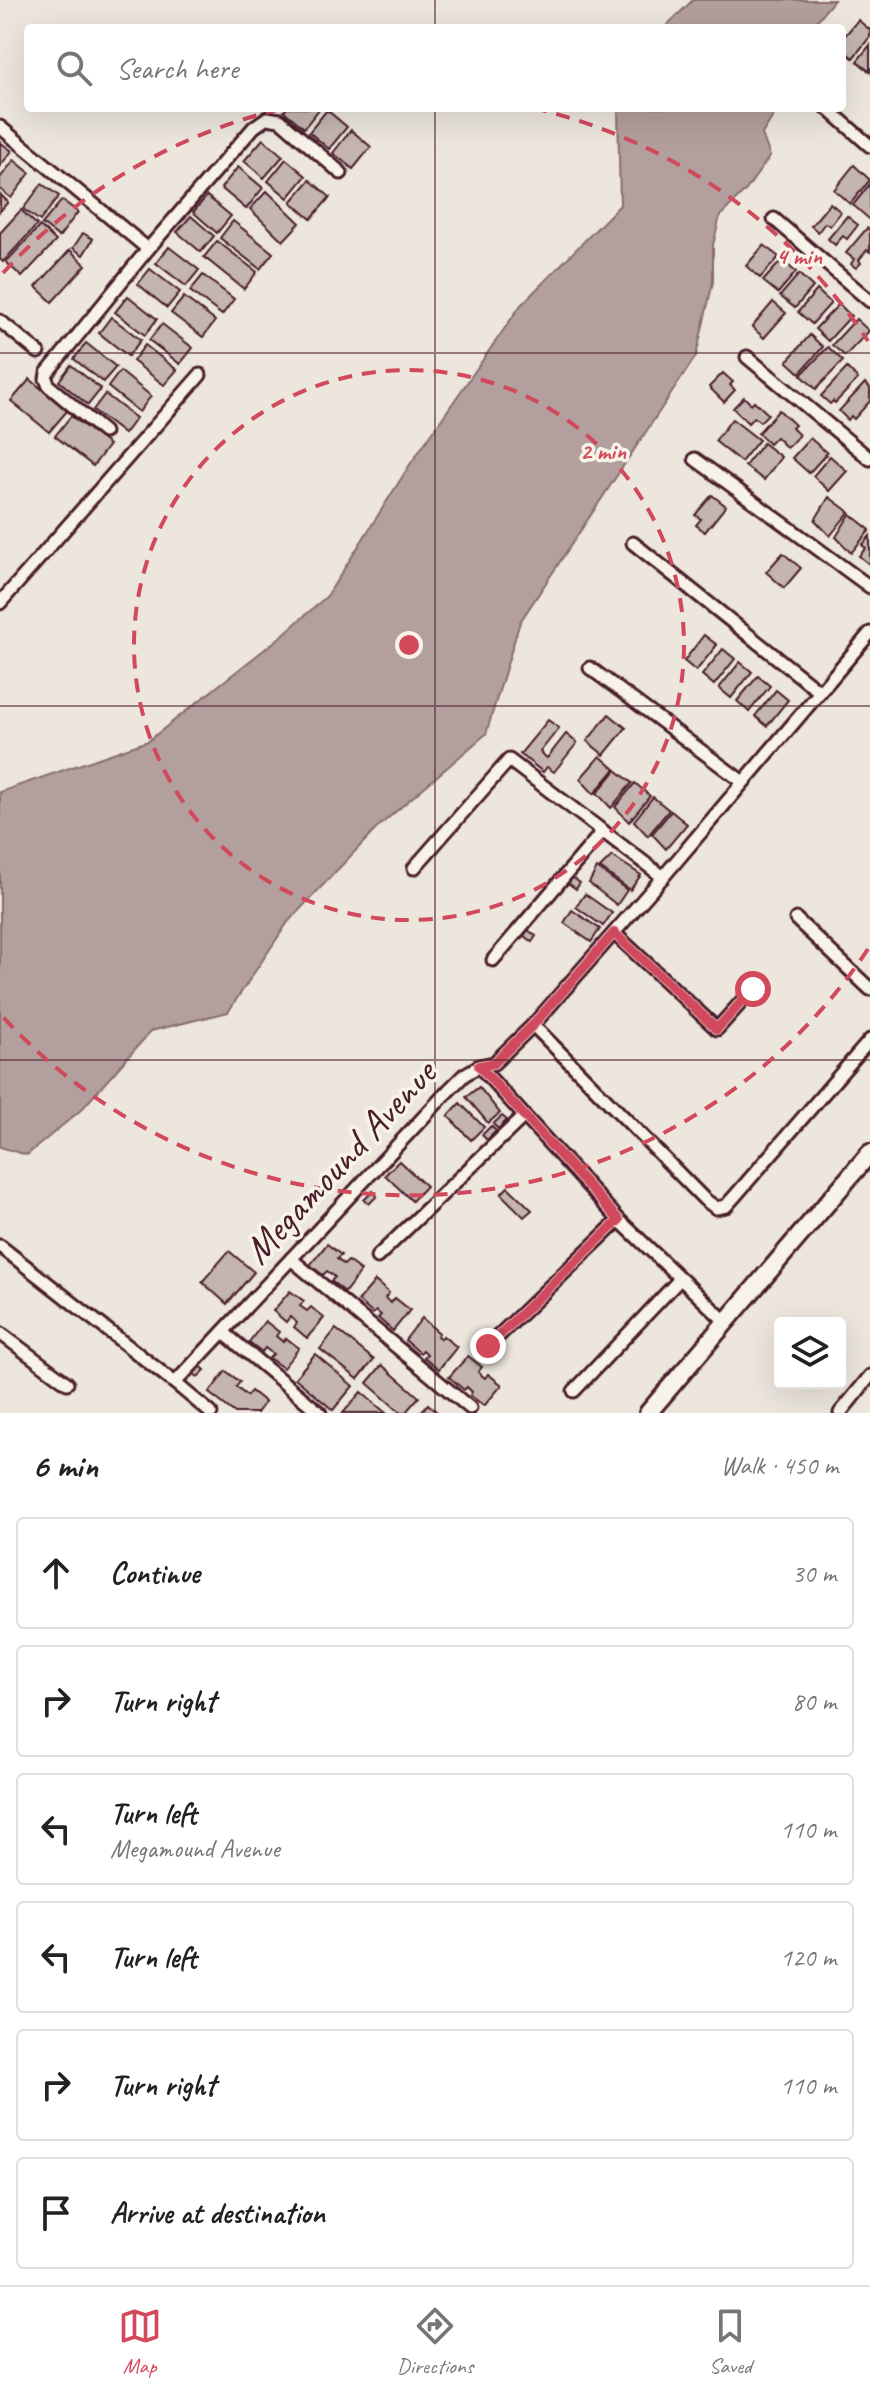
<!DOCTYPE html>
<meta charset="utf-8">
<style>
:root{--surface:#fff;--page:#f6f6f6;--text:#222;--muted:#767676;--line:#e0e0e0;--accent:#d1495b}
body{margin:0;font-family:Caveat,sans-serif;background:var(--page);color:var(--text)}
.controls{position:absolute;right:24px;bottom:24px;display:grid;overflow:hidden;border-radius:8px;box-shadow:0 8px 32px #0002}
.controls button{width:72px;height:72px;display:grid;place-items:center;padding:0;border:0;border-bottom:2px solid var(--line);background:var(--surface);color:var(--text);font:40px sans-serif}
.stop{position:absolute;width:24px;height:24px;margin:-18px;border:6px solid #d1495b;border-radius:50%;background:#fff}
.stop.end{background:#d1495b;border-color:#fff;box-shadow:0 2px 8px #0008}
.list{margin:0;padding:0;list-style:none}
h2{display:flex;justify-content:space-between;align-items:center;height:104px;margin:0;padding:0 32px;font-size:34px}
h2 small{font-size:26px;font-weight:400;color:var(--muted)}
.list li{display:grid;grid-template-columns:52px 1fr auto;gap:24px;align-items:center;box-sizing:border-box;height:112px;margin:0 16px 16px;padding:0 16px;border:2px solid var(--line);border-radius:8px}
.list b{display:block;font-size:30px;white-space:nowrap}
.list p{margin:0;font-size:26px;white-space:nowrap;color:var(--muted)}
.list em{font-size:26px;font-style:normal;color:var(--muted)}
.icon{flex:none;width:44px;height:44px;fill:none;stroke:currentColor;stroke-width:2;stroke-linecap:round;stroke-linejoin:round}
.map{position:relative;flex:none;width:870px;height:1413px;overflow:hidden}
.search{position:absolute;background:var(--surface);box-shadow:0 8px 32px #0002;left:24px;right:24px;top:24px;height:88px;display:flex;align-items:center;gap:20px;box-sizing:border-box;padding:0 28px;border-radius:8px;color:var(--muted);font-size:30px}
.sheet{height:872px;background:var(--surface)}
nav{display:flex;justify-content:space-around;align-items:center;box-sizing:border-box;height:112px;border-top:2px solid var(--line);background:var(--surface);font-size:22px;color:var(--muted)}
nav a{display:grid;justify-items:center;gap:4px}
nav .on{color:var(--accent)}
.map>svg:first-child{display:block}
.water{fill:#b39f9d;stroke:#896c6f;stroke-width:2}
.building{fill:#c4b5b0;stroke:#4a1f2b;stroke-width:2}
.lines{fill:none;stroke-linecap:round;stroke-linejoin:round}
.street-casing{stroke:#4a1f2b;stroke-width:17}
.secondary-casing{stroke:#4a1f2b;stroke-width:22}
.street{stroke:#f7f3e8;stroke-width:11}
.secondary{stroke:#f7f3e8;stroke-width:16}
.route{stroke:#d1495b;stroke-width:10}
.grid{fill:none;stroke:#4a1f2b;stroke-width:2;stroke-opacity:0.55}
.ring{fill:none;stroke:#d1495b;stroke-width:4;stroke-dasharray:14 10}
.labels{text-anchor:middle;stroke-width:7;stroke-linejoin:round;paint-order:stroke}
.street-label{font-size:40px;fill:#4a1f2b;stroke:#f7f3e8}
.centre{fill:#d1495b;stroke:#f7f3e8;stroke-width:4}
.ring-label{font-size:24px;text-anchor:middle;font-weight:bold;fill:#d1495b;stroke:#f7f3e8;stroke-width:7;stroke-linejoin:round;paint-order:stroke}
</style>
<div class="map">
<svg width="870" height="1413" viewBox="0 0 870 1413">
<rect width="100%" height="100%" fill="#ece6dd"/>
<filter id="ink" filterUnits="userSpaceOnUse"><feTurbulence type="fractalNoise" baseFrequency=".0125" numOctaves="2"/><feDisplacementMap in="SourceGraphic" scale="16" xChannelSelector="R" yChannelSelector="G"/><feConvolveMatrix kernelMatrix="1 2 1 2 8 2 1 2 1" color-interpolation-filters="sRGB"/></filter>
<g filter="url(#ink)">
<g class="water">
<polygon points="693,0 834,0 811,28 664,28"/>
<polygon points="618,108 778,108 762,134 770,156 746,190 720,216 713,245 713,282 696,356 520,622 486,734 379,826 288,922 228,1012 151,1031 82,1109 27,1155 0,1147 0,792 148,741 279,638 327,596 411,463 521,305 620,205"/>
</g>
<g class="building">
<polygon points="858,20 870,30 870,37 853,58 842,49 842,39"/>
<polygon points="870,45 870,72 857,61"/>
<polygon points="287,108 320,108 304,128 284,111"/>
<polygon points="327,110 347,127 329,149 309,132"/>
<polygon points="351,130 371,147 353,169 333,153"/>
<polygon points="263,139 283,156 264,178 244,161"/>
<polygon points="0,142 12,151 0,166"/>
<polygon points="286,159 306,176 288,198 268,181"/>
<polygon points="14,160 30,173 11,198 0,189 0,178"/>
<polygon points="854,165 870,180 850,204 834,190"/>
<polygon points="238,167 263,188 246,209 221,188"/>
<polygon points="310,180 330,197 311,219 291,202"/>
<polygon points="42,184 59,196 40,221 23,209"/>
<polygon points="870,184 870,218 869,219 853,205"/>
<polygon points="267,191 300,223 283,241 250,209"/>
<polygon points="0,194 8,202 0,211"/>
<polygon points="207,196 231,216 217,233 193,212"/>
<polygon points="62,200 78,212 59,237 42,224"/>
<polygon points="830,203 841,212 830,226 825,223 818,232 811,226"/>
<polygon points="21,210 37,225 3,262 0,259 0,233"/>
<polygon points="191,216 214,236 201,252 177,232"/>
<polygon points="847,216 858,225 847,239 843,236 835,245 828,239"/>
<polygon points="233,221 273,253 260,269 220,238"/>
<polygon points="40,226 56,241 22,277 6,262"/>
<polygon points="867,228 870,230 870,252 867,250 859,260 861,263 856,268 851,264 854,259 846,253"/>
<polygon points="83,233 93,239 83,255 73,248"/>
<polygon points="217,241 257,272 244,289 204,257"/>
<polygon points="764,245 779,257 760,278 746,266"/>
<polygon points="169,247 199,270 186,286 156,263"/>
<polygon points="70,250 86,265 52,302 36,287"/>
<polygon points="782,260 796,272 778,293 763,281"/>
<polygon points="150,269 180,292 167,308 138,284"/>
<polygon points="799,274 813,287 795,308 780,296"/>
<polygon points="203,275 234,299 222,315 190,291"/>
<polygon points="817,290 831,303 812,324 798,312"/>
<polygon points="128,296 157,319 145,335 115,312"/>
<polygon points="184,297 215,321 203,337 171,313"/>
<polygon points="773,302 786,313 764,338 752,327"/>
<polygon points="839,304 851,316 828,341 815,329"/>
<polygon points="111,317 141,340 128,356 99,333"/>
<polygon points="856,319 869,331 845,356 832,345"/>
<polygon points="162,324 193,348 180,364 149,340"/>
<polygon points="810,335 823,347 800,373 787,361"/>
<polygon points="86,343 116,367 103,382 74,359"/>
<polygon points="145,345 177,370 164,385 133,361"/>
<polygon points="828,347 843,361 816,389 801,375"/>
<polygon points="71,365 101,389 88,405 59,381"/>
<polygon points="847,368 858,379 835,403 833,401 830,404 821,396"/>
<polygon points="120,371 151,396 139,412 108,387"/>
<polygon points="723,373 733,382 730,385 735,390 724,402 709,387"/>
<polygon points="30,379 67,411 49,432 11,401"/>
<polygon points="865,383 870,388 870,401 854,419 851,416 848,420 839,411"/>
<polygon points="105,394 136,418 124,434 93,410"/>
<polygon points="744,397 751,404 754,401 768,414 760,422 754,417 748,423 733,408"/>
<polygon points="779,410 795,425 792,428 799,435 787,448 776,437 769,444 758,433"/>
<polygon points="71,416 109,445 93,466 55,436"/>
<polygon points="732,419 759,440 741,462 715,441"/>
<polygon points="810,438 827,453 809,473 792,458"/>
<polygon points="763,443 781,457 764,480 745,466"/>
<polygon points="830,456 847,471 829,491 813,476"/>
<polygon points="712,495 726,506 705,532 696,525 701,519 695,515"/>
<polygon points="829,497 849,512 830,536 815,520"/>
<polygon points="850,514 870,530 851,553 836,537"/>
<polygon points="870,536 870,565 859,556 866,548 862,545"/>
<polygon points="783,553 801,568 784,588 766,572"/>
<polygon points="704,635 717,645 696,671 684,661"/>
<polygon points="723,649 735,659 714,685 702,675"/>
<polygon points="740,662 752,672 731,698 719,688"/>
<polygon points="758,676 770,686 749,712 737,701"/>
<polygon points="776,690 788,700 767,726 755,716"/>
<polygon points="609,714 626,728 604,755 587,741"/>
<polygon points="548,720 559,728 540,752 547,758 566,734 577,743 554,772 547,767 543,772 520,754"/>
<polygon points="600,756 615,769 594,794 580,779"/>
<polygon points="616,770 632,783 611,808 597,793"/>
<polygon points="635,783 650,796 629,822 615,807"/>
<polygon points="653,797 669,810 648,836 634,821"/>
<polygon points="671,811 687,824 666,849 652,834"/>
<polygon points="612,856 641,875 630,890 600,868"/>
<polygon points="597,868 627,890 617,905 589,883"/>
<polygon points="572,877 580,883 576,889 568,883"/>
<polygon points="585,894 612,913 603,926 576,907"/>
<polygon points="572,910 600,929 591,942 564,923"/>
<polygon points="528,930 536,936 532,942 524,936"/>
<polygon points="479,1087 500,1113 488,1123 466,1097"/>
<polygon points="460,1103 484,1127 471,1140 448,1116"/>
<polygon points="502,1116 507,1120 498,1129 493,1124"/>
<polygon points="491,1126 496,1131 487,1140 482,1135"/>
<polygon points="399,1161 426,1186 412,1201 385,1175"/>
<polygon points="508,1187 532,1210 524,1217 501,1194"/>
<polygon points="373,1191 377,1196 369,1204 364,1200"/>
<polygon points="327,1244 341,1255 337,1259 344,1265 348,1261 361,1271 345,1292 331,1281 335,1277 327,1271 323,1275 310,1265"/>
<polygon points="229,1251 254,1272 227,1304 202,1282"/>
<polygon points="375,1281 389,1293 385,1298 391,1303 395,1298 410,1310 393,1331 378,1318 381,1315 376,1311 373,1314 358,1301"/>
<polygon points="290,1291 304,1301 300,1306 307,1311 311,1307 324,1318 307,1338 294,1327 297,1323 290,1317 286,1322 273,1311"/>
<polygon points="422,1318 439,1333 437,1336 441,1339 443,1336 457,1347 439,1369 424,1357 427,1354 423,1350 420,1353 405,1340"/>
<polygon points="265,1321 279,1332 276,1336 283,1342 286,1338 299,1348 283,1368 269,1358 273,1354 265,1348 262,1352 249,1342"/>
<polygon points="336,1329 374,1360 358,1379 320,1349"/>
<polygon points="315,1354 353,1386 333,1410 295,1378"/>
<polygon points="468,1356 482,1367 478,1372 485,1378 488,1374 502,1385 484,1406 470,1395 472,1392 467,1387 464,1390 449,1377"/>
<polygon points="197,1363 205,1370 198,1377 190,1371"/>
<polygon points="382,1365 419,1397 405,1413 401,1413 367,1383"/>
<polygon points="226,1371 240,1382 236,1387 247,1396 251,1391 265,1402 257,1413 235,1413 209,1393"/>
<polygon points="361,1392 386,1413 343,1413"/>
<polygon points="428,1404 438,1413 420,1413"/>
</g>
<g class="lines">
<defs>
<g id="street">
<polyline points="827,108 870,146"/>
<polyline points="0,127 148,249 254,127 267,118 280,120 341,173"/>
<polyline points="774,219 870,301"/>
<polyline points="0,321 38,352"/>
<polyline points="747,357 870,459"/>
<polyline points="104,432 49,386 46,379 47,373 148,249"/>
<polyline points="695,459 870,587"/>
<polyline points="633,543 820,692"/>
<polyline points="0,603 200,375"/>
<polyline points="590,668 743,782"/>
<polyline points="414,868 509,760 663,877"/>
<polyline points="796,919 870,989"/>
<polyline points="614,933 717,1029 753,989"/>
<polyline points="493,960 603,831"/>
<polyline points="533,1025 704,1199 716,1208 726,1206 735,1196 870,1040"/>
<polyline points="479,1066 619,1220 726,1322"/>
<polyline points="0,1246 175,1383"/>
<polyline points="377,1257 523,1117"/>
<polyline points="291,1259 470,1408"/>
<polyline points="223,1332 320,1413"/>
<polyline points="0,1333 67,1383"/>
<polyline points="488,1346 619,1220"/>
<polyline points="574,1391 680,1279"/>
<polyline points="211,1413 175,1383 448,1091 464,1075 479,1066 494,1063 533,1025 663,877 870,633"/>
<polyline points="840,1413 870,1376"/>
</g>
<polyline id="secondary" points="648,1413 870,1153"/>
</defs>
<use href="#street" class="street-casing"/>
<use href="#secondary" class="secondary-casing"/>
<use href="#street" class="street"/>
<use href="#secondary" class="secondary"/>
</g>
</g>
<g class="lines" filter="url(#ink)">
<polyline class="route" points="488,1346 619,1220 479,1066 494,1063 533,1025 614,933 717,1029 753,989"/>
</g>
<path class="grid" d="M435,0V28M435,108V1413M0,353H870M0,706H870M0,1060H870"/>
<g class="ring">
<circle cx="409" cy="645" r="275"/>
<path d="M868 949A551 551 0 0 1 3 1017M3 273A551 551 0 0 1 285 108M533 108A551 551 0 0 1 868 341"/>
</g>
<g class="labels">
<g class="street-label">
<text transform="translate(339 1161) rotate(-47)" y="14">Megamound Avenue</text>
</g>
</g>
<circle cx="409" cy="645" r="12" class="centre"/>
<g class="ring-label">
<text x="799" y="264">4 min</text>
<text x="603" y="459">2 min</text>
</g>
</svg>
<div class="controls">
<button><svg class="icon" aria-label="layers" viewBox="0 0 24 24"><path d="M12 4l9 5-9 5-9-5zM3 14l9 5 9-5"/></svg></button>
</div>
<div class="stop" style="left:753px;top:989px"></div>
<div class="stop end" style="left:488px;top:1346px"></div>
<div class="search"><svg class="icon" aria-label="search" viewBox="0 0 24 24"><circle cx="10" cy="10" r="6"/><path d="M15 15l6 6"/></svg>Search here</div>
</div>
<section class="sheet">
<h2>6 min<small>Walk · 450 m</small></h2>
<ul class="list">
<li><svg class="icon" aria-label="ahead" viewBox="0 0 24 24"><path d="M12 20V5M6 11l6-6 6 6"/></svg><div><b>Continue</b></div><em>30 m</em></li>
<li><svg class="icon" aria-label="right" viewBox="0 0 24 24"><path d="M7 20v-9h11M14 6l5 5-5 5"/></svg><div><b>Turn right</b></div><em>80 m</em></li>
<li><svg class="icon" aria-label="left" viewBox="0 0 24 24"><path d="M17 20v-9H6M10 6l-5 5 5 5"/></svg><div><b>Turn left</b><p>Megamound Avenue</p></div><em>110 m</em></li>
<li><svg class="icon" aria-label="left" viewBox="0 0 24 24"><path d="M17 20v-9H6M10 6l-5 5 5 5"/></svg><div><b>Turn left</b></div><em>120 m</em></li>
<li><svg class="icon" aria-label="right" viewBox="0 0 24 24"><path d="M7 20v-9h11M14 6l5 5-5 5"/></svg><div><b>Turn right</b></div><em>110 m</em></li>
<li><svg class="icon" aria-label="arrive" viewBox="0 0 24 24"><path d="M6 21V4h12l-3 4 3 4H6"/></svg><div><b>Arrive at destination</b></div></li>
</ul>
</section>
<nav>
<a class="on"><svg class="icon" aria-label="map" viewBox="0 0 24 24"><path d="M3 6l6-2 6 2 6-2v14l-6 2-6-2-6 2zM9 4v14M15 6v14"/></svg>Map</a>
<a><svg class="icon" aria-label="directions" viewBox="0 0 24 24"><path d="M12 3l9 9-9 9-9-9zM9 14v-3h6M13 9l2 2-2 2"/></svg>Directions</a>
<a><svg class="icon" aria-label="saved" viewBox="0 0 24 24"><path d="M7 4h10v16l-5-4-5 4z"/></svg>Saved</a>
</nav>
